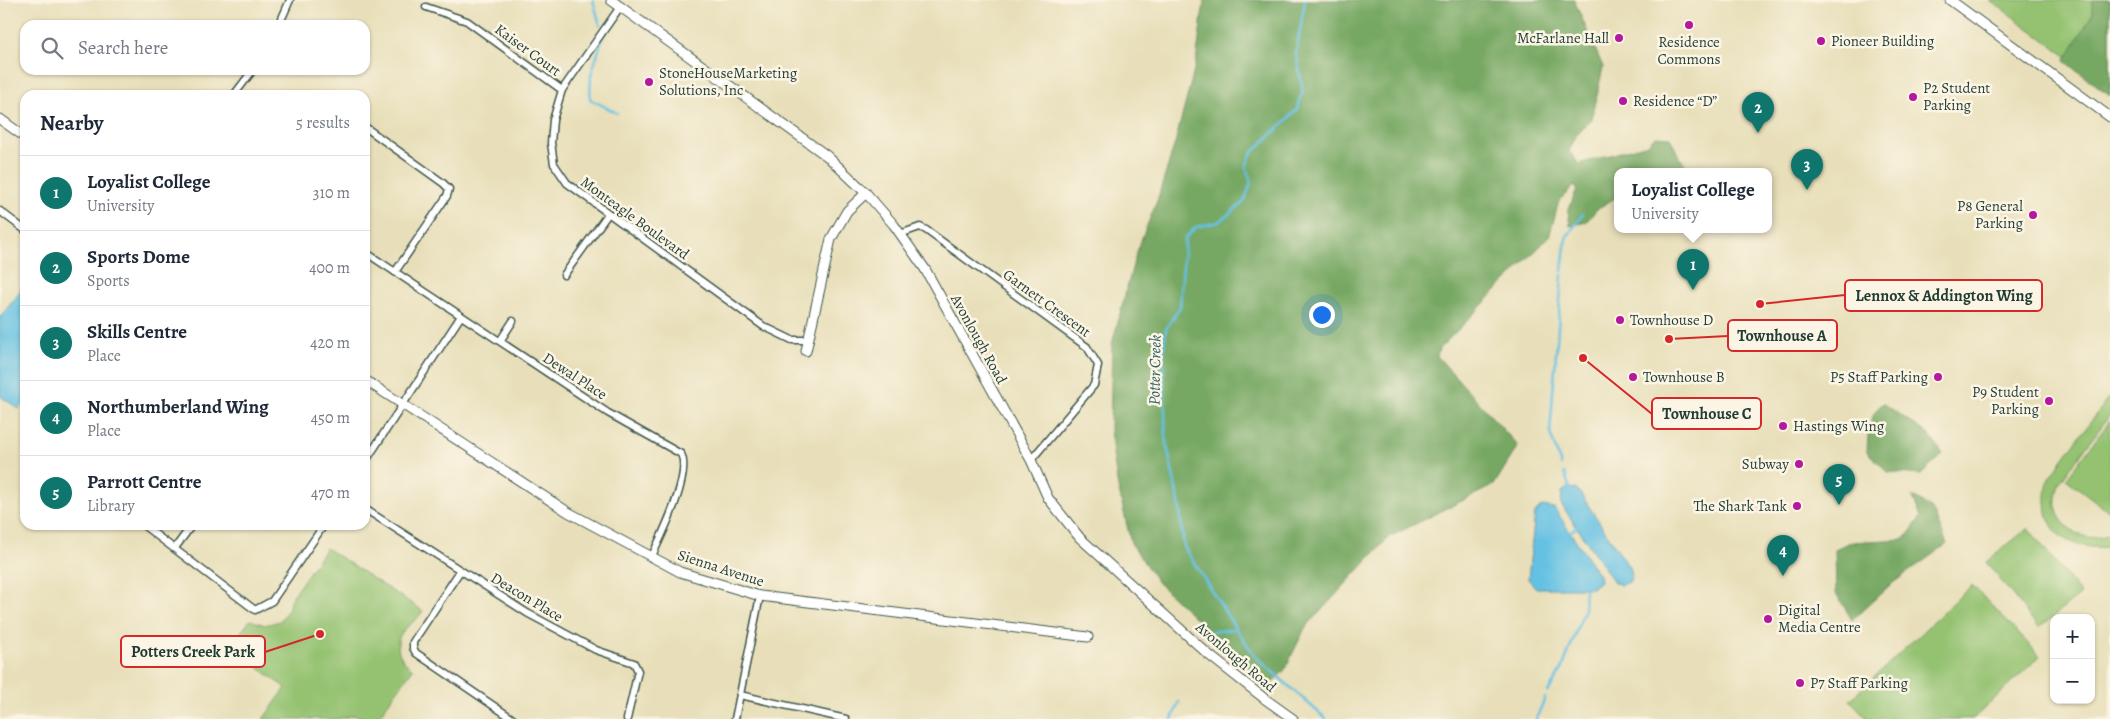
<!DOCTYPE html>
<meta charset="utf-8">
<style>
:root{--surface:#fff;--page:#f2f2f3;--text:#1f2937;--muted:#747a83;--line:#e0e1e3;--accent:#0f766e}
body{margin:0;font-family:Alegreya,serif;background:var(--page);color:var(--text)}
.controls{position:absolute;right:15px;bottom:15px;display:grid;overflow:hidden;border-radius:10px;box-shadow:0 1px 4px #0004}
.controls button{width:45px;height:45px;display:grid;place-items:center;padding:0;border:0;border-bottom:1px solid var(--line);background:var(--surface);color:var(--text);font:25px sans-serif}
.you{position:absolute;left:1321px;top:314px;width:18px;height:18px;margin:-12px;border:4px solid #fff;border-radius:50%;background:#1a73e8;box-shadow:0 0 0 8px #1a73e833}
.badge{display:grid;place-items:center;width:32px;height:32px;border-radius:50%;background:var(--accent);color:#fff;font-size:16px;font-weight:700}
.pin{position:absolute;translate:-50% -41px;filter:drop-shadow(0 1px 2px #0008)}
.pin::after{content:'';position:absolute;top:26px;width:18px;height:15px;background:inherit;clip-path:polygon(0 0,100% 0,50% 100%)}
.popup{position:absolute;left:1614px;top:168px;width:158px;height:65px;box-sizing:border-box;display:grid;place-content:center;border-radius:10px;background:var(--surface);filter:drop-shadow(0 1px 4px #0005);font-size:16px;white-space:nowrap;color:var(--muted)}
.popup b{font-size:19px;color:var(--text)}
.popup::after{content:'';position:absolute;left:50%;top:100%;margin-left:-10px;border:10px solid transparent;border-top-color:var(--surface)}
.list{margin:0;padding:0;list-style:none}
h2{display:flex;justify-content:space-between;align-items:center;height:65px;margin:0;padding:0 20px;font-size:21px}
h2 small{font-size:16px;font-weight:400;color:var(--muted)}
.list li{display:grid;grid-template-columns:32px 1fr auto;gap:15px;align-items:center;box-sizing:border-box;height:75px;padding:0 20px;border-top:1px solid var(--line)}
.list b{display:block;font-size:19px;white-space:nowrap}
.list p{margin:0;font-size:16px;white-space:nowrap;color:var(--muted)}
.list em{font-size:16px;font-style:normal;color:var(--muted)}
.icon{flex:none;width:28px;height:28px;fill:none;stroke:currentColor;stroke-width:2;stroke-linecap:round;stroke-linejoin:round}
.map{position:relative;flex:none;width:2110px;height:719px;overflow:hidden}
.search{position:absolute;background:var(--surface);box-shadow:0 1px 4px #0004;left:20px;top:20px;width:350px;height:55px;display:flex;align-items:center;gap:12px;box-sizing:border-box;padding:0 18px;border-radius:15px;color:var(--muted);font-size:19px}
.panel{position:absolute;background:var(--surface);box-shadow:0 1px 4px #0004;left:20px;top:90px;width:350px;height:440px;border-radius:15px}
.map>svg:first-child{display:block}
.green{fill:#94c271;stroke:#5a8052}
.forest{fill:#77a863;stroke:#4b724c}
.water{fill:#65c1e3;stroke:#427f8c}
.lines{fill:none;stroke-linecap:round;stroke-linejoin:round}
.stream{stroke:#65c1e3;stroke-width:2.5}
.street-casing{stroke:#3d5548;stroke-width:9}
.secondary-casing{stroke:#3d5548;stroke-width:11}
.street{stroke:#fff;stroke-width:6}
.secondary{stroke:#fff;stroke-width:9}
.poi-dot{fill:#b5179e;stroke:#fcf5e5;stroke-width:2}
.labels{text-anchor:middle;stroke-width:5;stroke-linejoin:round;paint-order:stroke}
.poi-label{font-size:15px;fill:#1f3d34;stroke:#fcf5e5;text-anchor:start}
.street-label{font-size:15px;fill:#1f3d34;stroke:#fcf5e5}
.water-label{font-size:16px;font-style:italic;fill:#305e60;stroke:#fcf5e5}
.leader{fill:none;stroke:#d62828;stroke-width:2}
.callout-dot{fill:#d62828;stroke:#fcf5e5;stroke-width:2}
.callout{fill:#fcf5e5;stroke:#d62828;stroke-width:2}
.callout-label{font-size:16px;text-anchor:middle;font-weight:bold;fill:#1f3d34}
</style>
<div class="map">
<svg width="2110" height="719" viewBox="0 0 2110 719">
<rect width="100%" height="100%" fill="#fcf5e5"/>
<filter id="ink" filterUnits="userSpaceOnUse"><feTurbulence type="fractalNoise" baseFrequency=".02" numOctaves="2"/><feDisplacementMap in="SourceGraphic" scale="10" xChannelSelector="R" yChannelSelector="G"/><feConvolveMatrix kernelMatrix="1 2 1 2 8 2 1 2 1" color-interpolation-filters="sRGB"/></filter>
<filter id="wash" filterUnits="userSpaceOnUse"><feTurbulence type="fractalNoise" baseFrequency=".0096" numOctaves="4" result="noise"/><feDisplacementMap in="SourceGraphic" scale="20" xChannelSelector="R" yChannelSelector="G"/><feGaussianBlur stdDeviation="1.12" result="paint"/><feColorMatrix in="noise" values="0 0 0 0 0 0 0 0 0 0 0 0 0 0 0 0 0 1.4 0 .05"/><feComposite in="paint" operator="in"/></filter>
<g filter="url(#wash)">
<rect width="100%" height="100%" fill="#e8dfba"/>
<g class="green">
<polygon points="1990,0 2110,0 2110,88"/>
<path d="M2110,396V415L2059,483C2057,491 2055,499 2056,507C2060,529 2090,546 2110,533L2109,547C2061,551 2037,526 2049,478Z"/>
<polygon points="2110,421 2110,512 2066,479"/>
<polygon points="2028,528 2081,594 2039,628 1986,562"/>
<path d="M326,548L423,611C416,622 410,623 403,631C392,645 400,661 413,669L377,719H367L354,715L339,719H263L286,688L230,647L250,620L265,625L280,621L289,608L290,600Z"/>
<polygon points="1972,585 2040,656 1973,719 1868,719 1850,700"/>
</g>
<g class="forest">
<polygon points="1204,0 1574,0 1603,67 1592,119 1576,136 1569,151 1579,164 1648,144 1655,136 1670,137 1679,157 1691,171 1618,171 1618,196 1597,209 1586,222 1570,226 1568,211 1577,189 1575,185 1559,201 1549,237 1439,349 1437,356 1518,446 1494,485 1389,537 1305,628 1284,671 1268,686 1158,583 1131,543 1117,482 1110,430 1112,344 1137,250 1157,201 1175,143 1196,63"/>
<polygon points="2093,0 2110,0 2110,96 2065,61 2093,13"/>
<path d="M1883,403L1928,434L1943,454L1921,475L1888,472L1867,452C1868,434 1868,416 1883,403Z"/>
<polygon points="1912,496 1932,509 1947,544 1890,585 1852,620 1836,593 1835,549 1851,542 1905,539 1921,517"/>
</g>
<g class="water">
<polygon points="25,286 25,402 19,409 0,396 0,317"/>
<polygon points="1568,488 1576,489 1580,493 1631,570 1632,576 1629,582 1620,585 1614,582 1561,504 1562,492"/>
<polygon points="1542,506 1554,508 1599,575 1600,581 1592,588 1536,588 1528,579 1535,513"/>
</g>
<g class="lines">
<g class="stream">
<polyline points="593,0 600,25"/>
<polyline points="1305,0 1296,53 1303,91 1297,110 1251,154 1246,166 1251,183 1244,202 1219,222 1196,227 1185,238 1180,307 1166,329 1163,359 1166,442 1179,503 1184,547 1236,629 1256,657 1326,719"/>
<polyline points="604,33 591,75 590,99 617,113"/>
<polyline points="1562,271 1566,238 1583,214"/>
<polyline points="1561,465 1550,433 1562,275"/>
<polyline points="1564,473 1570,488"/>
<polyline points="1570,532 1577,527"/>
<polyline points="1200,633 1236,629"/>
<polyline points="1548,692 1562,669 1584,611 1585,588"/>
<polyline points="1172,719 1179,702"/>
<polyline points="1536,719 1545,698"/>
</g>
</g>
</g>
<g filter="url(#ink)">
<g class="lines">
<defs>
<g id="street">
<polyline points="426,7 467,21 562,90"/>
<polyline points="620,7 562,90 553,120 551,143 554,164 567,183 763,326 792,340 808,340"/>
<polyline points="279,25 290,0"/>
<polyline points="234,95 253,70"/>
<polyline points="365,127 443,183 449,189 447,196 395,272"/>
<polyline points="0,211 25,230"/>
<polyline points="900,234 920,227 926,230 1087,347 1098,365 1094,385 1031,460"/>
<path d="M365,252L608,413L681,454C692,475 661,537 651,558"/>
<polyline points="564,275 608,214"/>
<polyline points="500,341 513,321"/>
<polyline points="365,462 461,316"/>
<polyline points="365,509 527,613 596,650 634,663 638,671 627,719"/>
<polyline points="143,525 255,610 272,601 324,525"/>
<polyline points="175,548 192,525"/>
<polyline points="460,571 413,642 413,648 416,653 513,719"/>
<polyline points="740,695 846,719"/>
<polyline points="735,719 760,596"/>
</g>
<g id="secondary">
<polyline points="611,0 827,156 866,193 894,225 925,269 1031,460 1048,498 1080,538 1209,655 1265,699 1293,719"/>
<polyline points="1950,0 2110,117"/>
<polyline points="0,119 25,137"/>
<polyline points="806,351 831,239 847,211 866,193"/>
<polyline points="365,380 568,512 680,572 760,596 1088,637"/>
</g>
</defs>
<use href="#street" class="street-casing"/>
<use href="#secondary" class="secondary-casing"/>
<use href="#street" class="street"/>
<use href="#secondary" class="secondary"/>
</g>
</g>
<g class="poi-dot">
<circle cx="1689" cy="25" r="5"/>
<circle cx="1619" cy="38" r="5"/>
<circle cx="1821" cy="41" r="5"/>
<circle cx="649" cy="82" r="5"/>
<circle cx="1913" cy="97" r="5"/>
<circle cx="1623" cy="101" r="5"/>
<circle cx="2033" cy="215" r="5"/>
<circle cx="1620" cy="320" r="5"/>
<circle cx="1633" cy="377" r="5"/>
<circle cx="1938" cy="377" r="5"/>
<circle cx="2049" cy="401" r="5"/>
<circle cx="1783" cy="426" r="5"/>
<circle cx="1799" cy="464" r="5"/>
<circle cx="1797" cy="506" r="5"/>
<circle cx="1768" cy="619" r="5"/>
<circle cx="1800" cy="683" r="5"/>
</g>
<g class="labels">
<g class="poi-label">
<text x="1609" y="43" text-anchor="end">McFarlane Hall</text>
<text x="1831" y="46">Pioneer Building</text>
<text x="1689" y="47" text-anchor="middle">Residence<tspan x="1689" dy="17">Commons</tspan></text>
<text x="659" y="78">StoneHouseMarketing<tspan x="659" dy="17">Solutions, Inc</tspan></text>
<text x="1923" y="93">P2 Student<tspan x="1923" dy="17">Parking</tspan></text>
<text x="1633" y="106">Residence “D”</text>
<text x="2023" y="211" text-anchor="end">P8 General<tspan x="2023" dy="17">Parking</tspan></text>
<text x="1630" y="325">Townhouse D</text>
<text x="1643" y="382">Townhouse B</text>
<text x="1928" y="382" text-anchor="end">P5 Staff Parking</text>
<text x="2039" y="397" text-anchor="end">P9 Student<tspan x="2039" dy="17">Parking</tspan></text>
<text x="1793" y="431">Hastings Wing</text>
<text x="1789" y="469" text-anchor="end">Subway</text>
<text x="1787" y="511" text-anchor="end">The Shark Tank</text>
<text x="1778" y="615">Digital<tspan x="1778" dy="17">Media Centre</tspan></text>
<text x="1810" y="688">P7 Staff Parking</text>
</g>
<g class="street-label">
<text transform="translate(528 50) rotate(36)" y="5">Kaiser Court</text>
<text transform="translate(635 218) rotate(36)" y="5">Monteagle Boulevard</text>
<text transform="translate(1047 303) rotate(36)" y="5">Garnett Crescent</text>
<text transform="translate(979 339) rotate(61)" y="5">Avonlough Road</text>
<text transform="translate(575 376) rotate(33)" y="5">Dewal Place</text>
<text transform="translate(721 568) rotate(18)" y="5">Sienna Avenue</text>
<text transform="translate(527 597) rotate(31)" y="5">Deacon Place</text>
<text transform="translate(1236 657) rotate(40)" y="5">Avonlough Road</text>
</g>
<g class="water-label">
<text transform="translate(1154 370) rotate(-89)" y="6">Potter Creek</text>
</g>
</g>
<path class="leader" d="M1760 304L1845 295M1669 339L1728 336M1583 358L1652 414M320 634L265 652"/>
<g class="callout-dot">
<circle cx="1760" cy="304" r="5"/>
<circle cx="1669" cy="339" r="5"/>
<circle cx="1583" cy="358" r="5"/>
<circle cx="320" cy="634" r="5"/>
</g>
<g class="callout">
<rect x="1845" y="280" width="197" height="31" rx="5"/>
<rect x="1728" y="320" width="109" height="31" rx="5"/>
<rect x="1652" y="398" width="109" height="31" rx="5"/>
<rect x="121" y="636" width="144" height="31" rx="5"/>
</g>
<g class="callout-label">
<text x="1944" y="301">Lennox &amp; Addington Wing</text>
<text x="1782" y="341">Townhouse A</text>
<text x="1707" y="419">Townhouse C</text>
<text x="193" y="657">Potters Creek Park</text>
</g>
</svg>
<div class="controls">
<button>+</button>
<button>−</button>
</div>
<div class="you"></div>
<div class="pin badge" style="left:1693px;top:290px">1</div>
<div class="popup"><b>Loyalist College</b>University</div>
<div class="pin badge" style="left:1758px;top:133px">2</div>
<div class="pin badge" style="left:1807px;top:190px">3</div>
<div class="pin badge" style="left:1783px;top:576px">4</div>
<div class="pin badge" style="left:1839px;top:505px">5</div>
<div class="search"><svg class="icon" aria-label="search" viewBox="0 0 24 24"><circle cx="10" cy="10" r="6"/><path d="M15 15l6 6"/></svg>Search here</div>
<section class="panel">
<h2>Nearby<small>5 results</small></h2>
<ul class="list">
<li><span class="badge">1</span><div><b>Loyalist College</b><p>University</p></div><em>310 m</em></li>
<li><span class="badge">2</span><div><b>Sports Dome</b><p>Sports</p></div><em>400 m</em></li>
<li><span class="badge">3</span><div><b>Skills Centre</b><p>Place</p></div><em>420 m</em></li>
<li><span class="badge">4</span><div><b>Northumberland Wing</b><p>Place</p></div><em>450 m</em></li>
<li><span class="badge">5</span><div><b>Parrott Centre</b><p>Library</p></div><em>470 m</em></li>
</ul>
</section>
</div>
